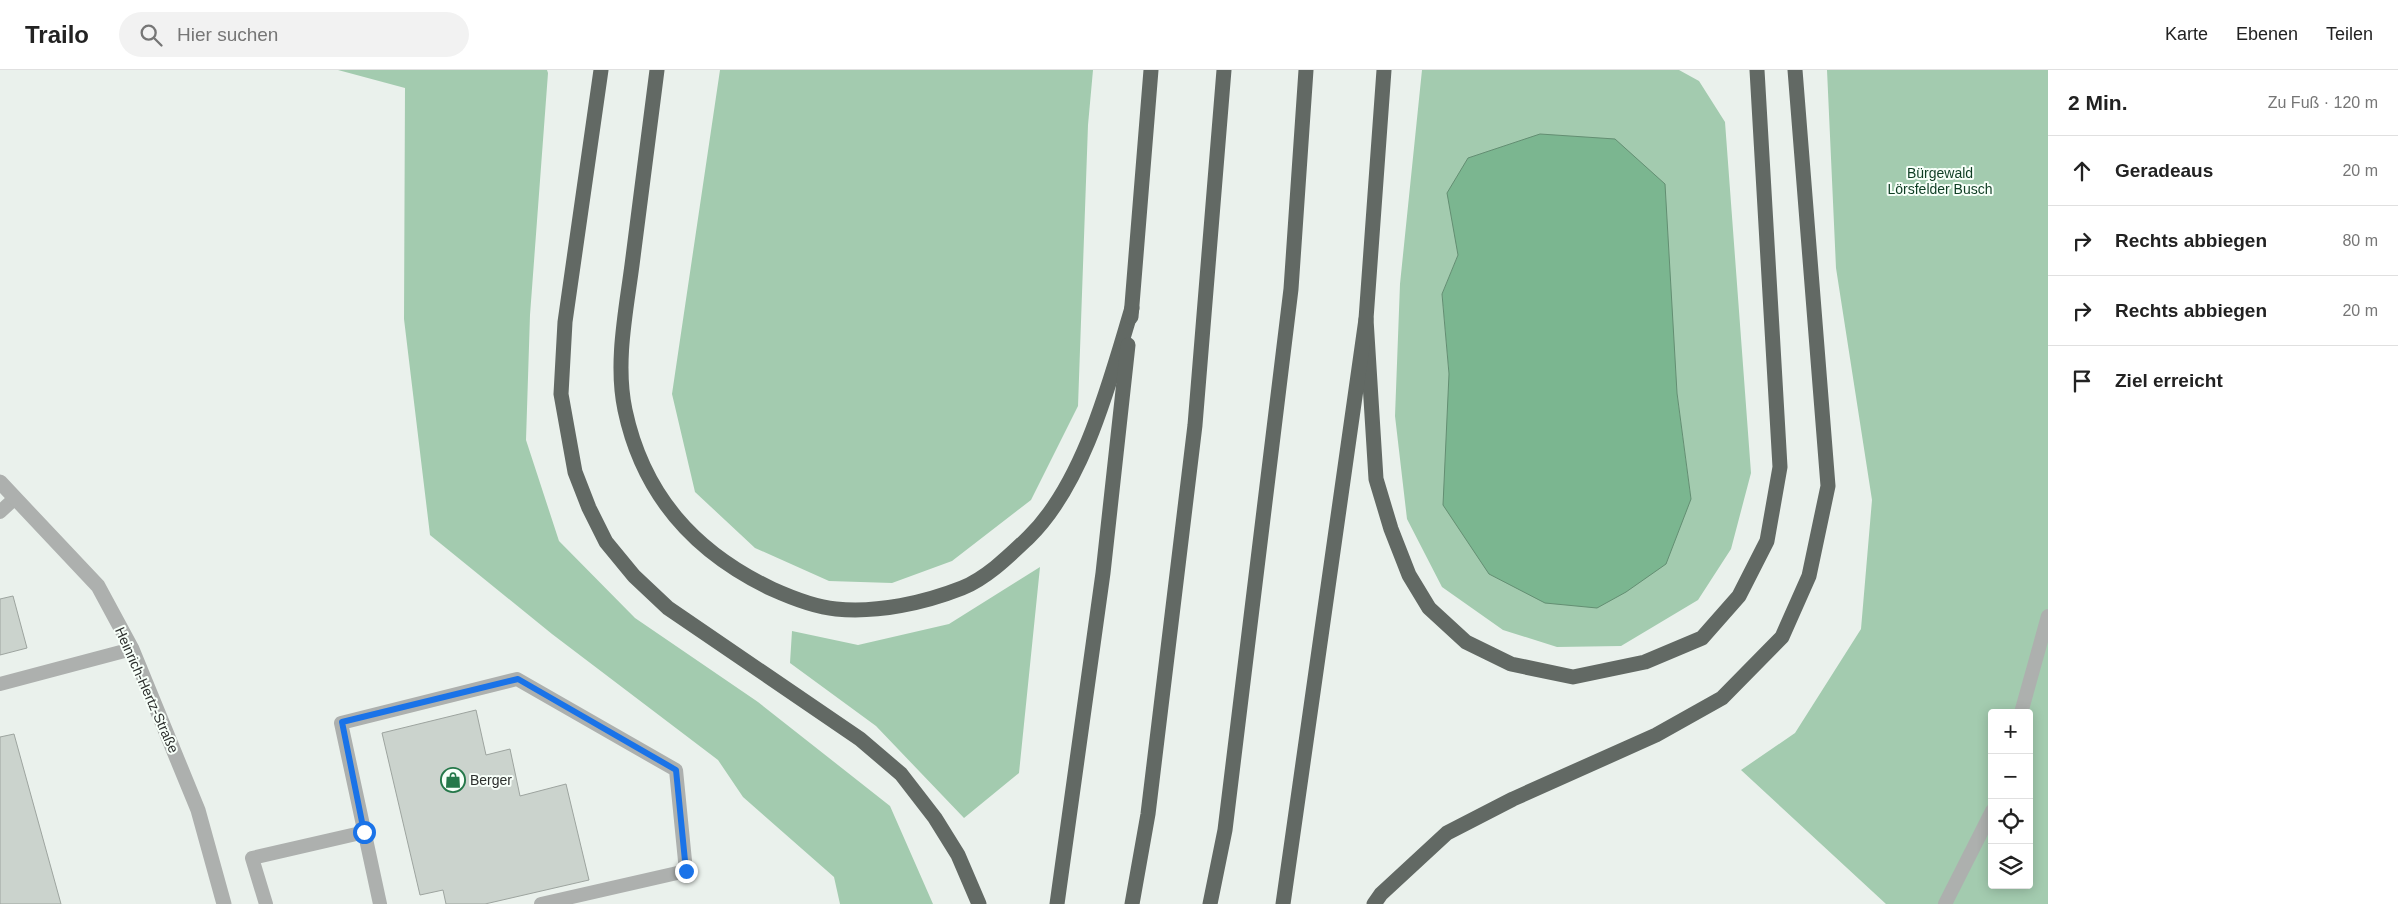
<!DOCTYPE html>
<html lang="de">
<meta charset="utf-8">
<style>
:root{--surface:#fff;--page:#f2f2f2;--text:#222;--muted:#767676;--line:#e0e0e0}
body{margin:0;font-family:Helvetica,sans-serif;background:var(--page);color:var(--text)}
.controls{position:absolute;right:15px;bottom:15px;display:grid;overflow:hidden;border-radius:5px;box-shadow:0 2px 12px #0003}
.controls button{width:45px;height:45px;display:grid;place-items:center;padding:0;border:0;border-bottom:1px solid var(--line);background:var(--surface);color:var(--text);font:25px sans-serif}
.stop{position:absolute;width:15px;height:15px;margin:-11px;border:4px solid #1a73e8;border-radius:50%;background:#fff}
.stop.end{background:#1a73e8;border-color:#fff;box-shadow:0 1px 5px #0008}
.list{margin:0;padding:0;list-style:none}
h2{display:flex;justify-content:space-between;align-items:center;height:65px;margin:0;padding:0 20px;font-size:21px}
h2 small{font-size:16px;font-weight:400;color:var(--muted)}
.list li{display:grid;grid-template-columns:32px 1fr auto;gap:15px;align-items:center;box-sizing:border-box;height:70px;padding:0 20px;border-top:1px solid var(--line)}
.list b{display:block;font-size:19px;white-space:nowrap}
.list em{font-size:16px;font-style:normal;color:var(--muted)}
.icon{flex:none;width:28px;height:28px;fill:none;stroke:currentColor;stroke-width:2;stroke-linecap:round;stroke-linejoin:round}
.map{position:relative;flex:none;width:2048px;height:834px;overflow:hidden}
header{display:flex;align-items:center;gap:30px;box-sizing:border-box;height:70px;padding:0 25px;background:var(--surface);border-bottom:1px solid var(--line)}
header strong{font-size:24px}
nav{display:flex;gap:28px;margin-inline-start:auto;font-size:18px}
.search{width:350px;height:45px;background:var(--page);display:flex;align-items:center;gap:12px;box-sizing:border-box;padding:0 18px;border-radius:28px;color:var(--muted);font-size:19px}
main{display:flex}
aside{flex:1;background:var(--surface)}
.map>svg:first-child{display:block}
.green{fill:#a3cbaf;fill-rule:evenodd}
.water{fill:#7bb690;stroke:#638e72}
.building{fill:#cbd3cd;stroke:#9da49f}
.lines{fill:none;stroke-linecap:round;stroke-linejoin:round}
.lane{stroke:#adb0ae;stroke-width:14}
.street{stroke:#adb0ae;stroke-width:15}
.highway{stroke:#626964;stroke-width:15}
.route{stroke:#1a73e8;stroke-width:6}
.labels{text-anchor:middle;stroke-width:4;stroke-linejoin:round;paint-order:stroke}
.park-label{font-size:14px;fill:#0e3d23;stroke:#f7fff9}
.street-label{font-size:14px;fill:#2c2f2d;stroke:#f7fff9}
.poi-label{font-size:14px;fill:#2c2f2d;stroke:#f7fff9;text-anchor:start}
</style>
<header>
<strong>Trailo</strong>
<div class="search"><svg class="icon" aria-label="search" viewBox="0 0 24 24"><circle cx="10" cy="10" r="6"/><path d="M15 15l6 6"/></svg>Hier suchen</div>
<nav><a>Karte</a><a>Ebenen</a><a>Teilen</a></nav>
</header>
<main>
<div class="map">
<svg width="2048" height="834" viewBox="0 0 2048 834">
<rect width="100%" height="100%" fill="#eaf1ec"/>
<g class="green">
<polygon points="338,0 547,0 548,3 530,245 526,370 559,471 635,548 758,632 890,736 933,834 840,834 834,807 743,727 718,690 552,564 430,465 404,249 405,18"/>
<polygon points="720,0 1093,0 1088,55 1078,336 1031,430 952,491 892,513 829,511 755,478 695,422 672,324"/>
<path d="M1422,0H1679L1699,11L1725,52L1751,403L1731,479L1698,530L1621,576L1557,577L1503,560L1442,517L1407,449L1395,346L1400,214ZM1458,185L1677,323L1691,429L1449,304L1442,224Z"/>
<path d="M1827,0H2048V834H1886L1741,700L1795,663L1861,559L1872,430L1836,198ZM1992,643H2029V815H1992Z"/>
<polygon points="1040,497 1019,703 964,748 876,656 790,593 792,561 858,575 949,554"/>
</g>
<polygon class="water" points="1540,64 1615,69 1665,114 1677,323 1691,429 1666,494 1626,522 1597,538 1545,533 1489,504 1443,435 1449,304 1442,224 1458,185 1447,123 1468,88"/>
<g class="building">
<polygon points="13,526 27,578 0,585 0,529"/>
<polygon points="476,640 486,685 510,679 520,726 566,714 589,810 485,834 446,834 443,820 420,825 382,663"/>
<polygon points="14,664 61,834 0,834 0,667"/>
</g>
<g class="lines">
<g class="lane">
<polyline points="0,442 15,428"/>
<polyline points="0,614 132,579"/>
<polyline points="2021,643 2048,546"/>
<polyline points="266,834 252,788 365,762"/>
<polyline points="380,834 341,653 517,609 676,700 686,801 541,834"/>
<polyline points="1945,834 1992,741"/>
</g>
<polyline class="street" points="0,412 98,516 132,579 198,740 224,834"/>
<g class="highway">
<polyline points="601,0 565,252 561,324 575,402 589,438 606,472 634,506 668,538 860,669 901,704 935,748 958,785 979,834"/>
<path d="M657,0C649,65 640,130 632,195C626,241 615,293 625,340C643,425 694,482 772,519C792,528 814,537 836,539C878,543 924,533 962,518C987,508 1010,485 1029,467C1084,413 1110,311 1132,238"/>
<polyline points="1131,247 1151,0"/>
<polyline points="1366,249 1376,409 1391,459 1409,505 1429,538 1466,572 1511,594 1573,607 1645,592 1702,568 1739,526 1767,471 1780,397 1757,0"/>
<polyline points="1057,834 1103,503 1128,275"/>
<polyline points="1132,834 1148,744 1195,355 1224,0"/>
<polyline points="1210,834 1225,760 1291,219 1306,0"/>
<polyline points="1283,834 1366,249 1384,0"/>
<polyline points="1374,834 1381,824 1447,763 1513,729 1656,665 1722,628 1782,567 1809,506 1828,416 1795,0"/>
</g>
</g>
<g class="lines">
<polyline class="route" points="364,762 342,652 518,609 676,700 686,801"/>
</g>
<defs>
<symbol id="shop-ring" viewBox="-11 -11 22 22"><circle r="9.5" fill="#f7fff9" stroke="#25784a" stroke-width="1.5"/><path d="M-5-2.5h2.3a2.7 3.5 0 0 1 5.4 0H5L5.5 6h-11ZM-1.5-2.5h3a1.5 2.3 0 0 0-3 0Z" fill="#25784a"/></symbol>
</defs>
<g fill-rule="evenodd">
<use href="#shop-ring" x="439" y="696" width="28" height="28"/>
</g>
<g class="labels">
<g class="park-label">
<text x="1940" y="108">Bürgewald<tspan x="1940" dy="16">Lörsfelder Busch</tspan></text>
</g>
<g class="street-label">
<text transform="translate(147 620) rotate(66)" y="5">Heinrich-Hertz-Straße</text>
</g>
<g class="poi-label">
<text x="470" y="715">Berger</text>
</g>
</g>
</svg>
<div class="controls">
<button>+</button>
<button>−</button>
<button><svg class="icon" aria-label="locate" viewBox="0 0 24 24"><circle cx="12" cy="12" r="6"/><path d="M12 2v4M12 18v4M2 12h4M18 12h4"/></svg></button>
<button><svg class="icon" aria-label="layers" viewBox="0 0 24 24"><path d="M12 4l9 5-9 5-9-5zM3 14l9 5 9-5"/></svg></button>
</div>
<div class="stop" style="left:364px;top:762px"></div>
<div class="stop end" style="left:686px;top:801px"></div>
</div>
<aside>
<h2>2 Min.<small>Zu Fuß · 120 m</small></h2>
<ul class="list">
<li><svg class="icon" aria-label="ahead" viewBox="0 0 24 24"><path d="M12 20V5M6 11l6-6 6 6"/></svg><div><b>Geradeaus</b></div><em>20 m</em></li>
<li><svg class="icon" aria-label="right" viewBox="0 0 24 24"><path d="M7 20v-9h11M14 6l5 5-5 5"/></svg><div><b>Rechts abbiegen</b></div><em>80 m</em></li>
<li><svg class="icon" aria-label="right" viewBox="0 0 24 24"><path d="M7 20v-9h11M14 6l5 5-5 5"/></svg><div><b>Rechts abbiegen</b></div><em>20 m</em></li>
<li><svg class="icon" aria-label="arrive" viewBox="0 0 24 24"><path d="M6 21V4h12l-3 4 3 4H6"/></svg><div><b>Ziel erreicht</b></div></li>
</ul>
</aside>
</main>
